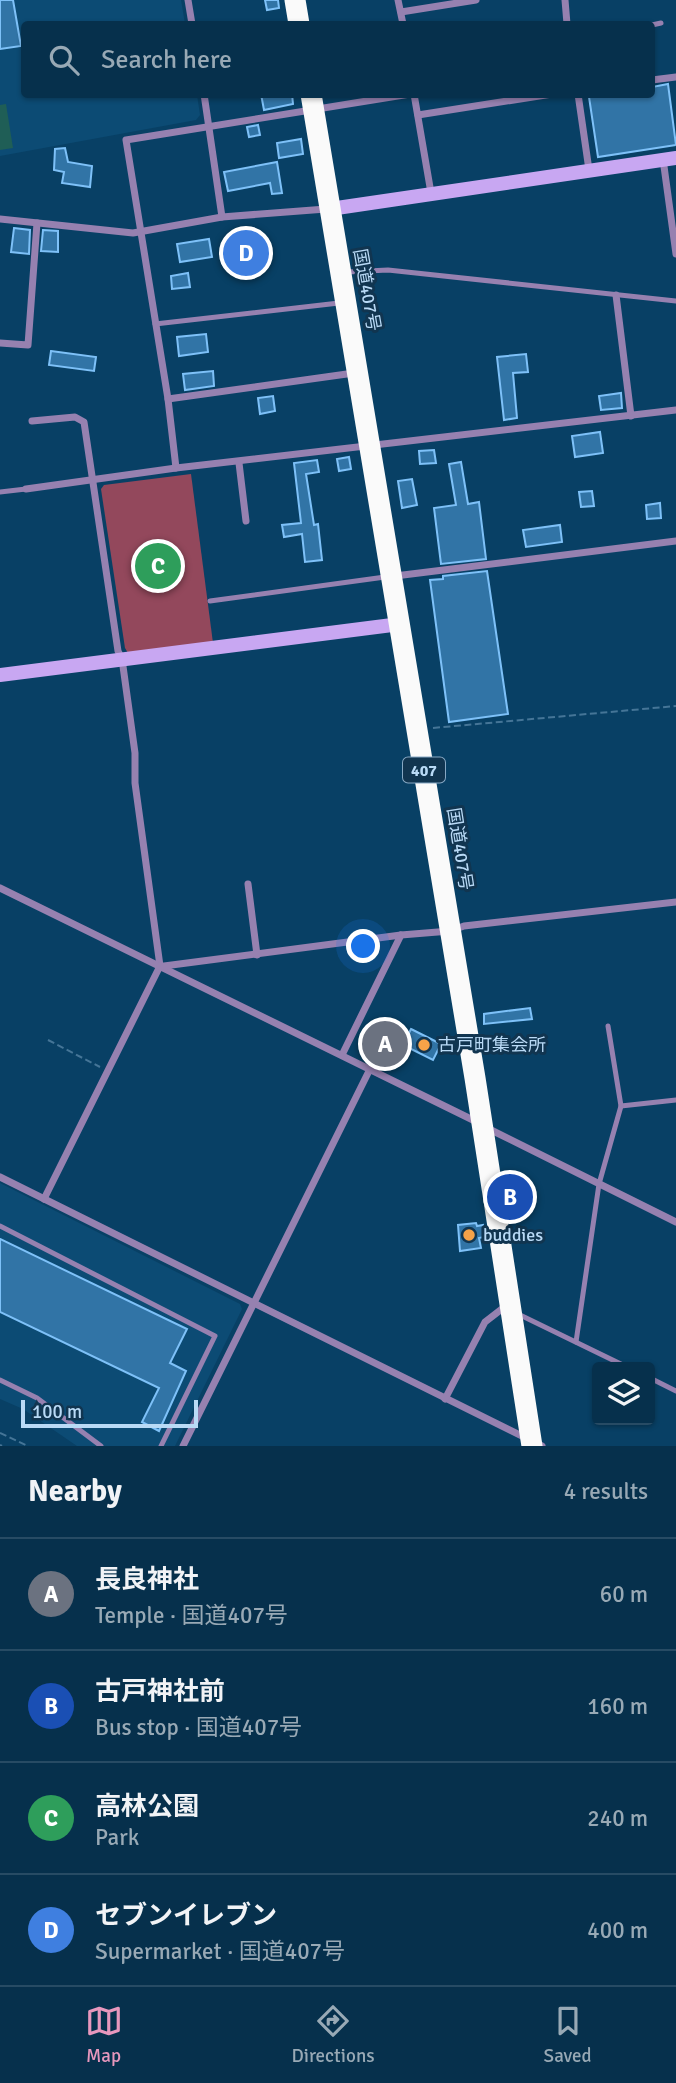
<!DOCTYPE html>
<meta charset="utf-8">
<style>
:root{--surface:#06304c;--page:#0f3853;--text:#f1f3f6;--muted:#98a9b5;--line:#274b64;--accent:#e797bd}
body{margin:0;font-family:Signika,"Noto Sans JP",sans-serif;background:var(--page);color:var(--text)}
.controls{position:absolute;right:21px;bottom:21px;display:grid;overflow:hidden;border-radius:7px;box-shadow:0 2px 5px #0004}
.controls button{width:63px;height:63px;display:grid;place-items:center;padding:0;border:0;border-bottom:2px solid var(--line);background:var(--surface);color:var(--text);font:35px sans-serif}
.scale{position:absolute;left:21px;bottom:18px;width:177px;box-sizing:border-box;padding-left:7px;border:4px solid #b9daf6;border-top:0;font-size:19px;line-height:24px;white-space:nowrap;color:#b9daf6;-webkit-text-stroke:5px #113550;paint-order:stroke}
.you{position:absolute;left:364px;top:947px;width:24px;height:24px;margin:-18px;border:5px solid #fff;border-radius:50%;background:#1a73e8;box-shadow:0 0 0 10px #1a73e833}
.badge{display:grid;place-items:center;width:46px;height:46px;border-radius:50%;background:var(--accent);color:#fff;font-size:23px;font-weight:700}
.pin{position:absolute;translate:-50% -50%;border:4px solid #fff;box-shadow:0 2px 7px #0006}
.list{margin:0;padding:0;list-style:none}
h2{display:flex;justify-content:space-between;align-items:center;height:91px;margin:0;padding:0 28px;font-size:30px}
h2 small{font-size:23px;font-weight:400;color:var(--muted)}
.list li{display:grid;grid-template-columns:46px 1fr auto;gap:21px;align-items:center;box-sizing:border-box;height:112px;padding:0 28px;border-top:2px solid var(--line)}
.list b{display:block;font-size:26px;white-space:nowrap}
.list p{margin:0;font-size:23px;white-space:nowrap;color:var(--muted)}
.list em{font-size:23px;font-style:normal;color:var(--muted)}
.icon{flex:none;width:38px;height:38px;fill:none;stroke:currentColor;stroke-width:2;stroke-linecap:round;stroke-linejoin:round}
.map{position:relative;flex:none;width:676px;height:1446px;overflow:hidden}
.search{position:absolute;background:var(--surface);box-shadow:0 2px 5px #0004;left:21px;right:21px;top:21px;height:77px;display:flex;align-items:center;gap:18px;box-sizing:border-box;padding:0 24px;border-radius:7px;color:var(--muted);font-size:26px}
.sheet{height:539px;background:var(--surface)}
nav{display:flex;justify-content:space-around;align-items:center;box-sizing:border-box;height:98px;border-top:2px solid var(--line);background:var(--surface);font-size:19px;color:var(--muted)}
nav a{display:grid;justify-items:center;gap:4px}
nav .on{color:var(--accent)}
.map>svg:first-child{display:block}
.built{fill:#0c4b74}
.green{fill:#93485c}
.water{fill:#1f5e56}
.building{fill:#3174a6;stroke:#7ec1f8;stroke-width:2}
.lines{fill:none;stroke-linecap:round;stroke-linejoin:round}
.path{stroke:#457597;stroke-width:2;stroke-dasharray:7 3.5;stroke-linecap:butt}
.lane{stroke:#9681b0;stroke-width:5}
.street{stroke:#9681b0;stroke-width:7}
.secondary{stroke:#c8a7f2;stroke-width:14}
.highway{stroke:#fafafa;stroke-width:21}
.poi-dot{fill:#f6a248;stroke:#113550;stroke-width:2.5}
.labels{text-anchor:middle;stroke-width:6;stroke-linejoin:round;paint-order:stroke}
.shield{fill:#113550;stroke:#87a8c4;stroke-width:2}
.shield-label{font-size:16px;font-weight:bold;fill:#b9daf6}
.street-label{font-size:18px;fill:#b9daf6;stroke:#113550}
.poi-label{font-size:18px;fill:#b9daf6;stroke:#113550;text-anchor:start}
</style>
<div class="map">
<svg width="676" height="1446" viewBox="0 0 676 1446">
<rect width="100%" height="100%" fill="#084065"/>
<g class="built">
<polygon points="0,0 181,0 185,24 24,24 24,94 197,95 200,115 196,120 0,156"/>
<polygon points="0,1183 240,1304 242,1309 175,1446 77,1446 23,1409 0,1399"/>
</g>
<polygon class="green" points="191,474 213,643 128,653 125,648 101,489 104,485"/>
<polygon class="water" points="6,104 13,148 0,150 0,105"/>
<g class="building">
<polygon points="0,0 13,0 21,46 0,49"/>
<polygon points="265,0 278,0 279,8 267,10"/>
<polygon points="668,84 676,145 598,157 589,97 603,94 652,94 652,87"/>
<polygon points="261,94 292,94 293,104 264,110"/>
<polygon points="258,125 260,135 249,137 247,127"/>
<polygon points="301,139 303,154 279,158 277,143"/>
<polygon points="65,148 68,162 92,166 90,187 62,183 64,172 54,170 55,149"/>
<polygon points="277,162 282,193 272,194 270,183 228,191 224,172"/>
<polygon points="14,228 30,230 29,254 11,252"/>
<polygon points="43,230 58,231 58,252 41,251"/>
<polygon points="250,232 251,242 255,241 259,270 236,273 231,235"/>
<polygon points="209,239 212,257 180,262 177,244"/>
<polygon points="188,273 190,287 172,289 171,276"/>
<polygon points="206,334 208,352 179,356 177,337"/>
<polygon points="51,351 96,357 94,371 49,365"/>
<polygon points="526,354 528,372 513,373 517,418 504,420 497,357"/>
<polygon points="213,371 214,386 185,390 183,374"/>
<polygon points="621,393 622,408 601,410 599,396"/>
<polygon points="273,396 275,411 260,414 258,398"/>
<polygon points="600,432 603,453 575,457 572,436"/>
<polygon points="434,450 436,463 420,464 419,451"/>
<polygon points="349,457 351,469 339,471 337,459"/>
<polygon points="317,460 319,472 306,474 314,525 318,524 322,560 305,562 302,534 284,537 282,525 301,523 294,463"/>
<polygon points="461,462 468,504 479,502 486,559 441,564 434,508 456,505 449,464"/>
<polygon points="412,479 417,505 402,508 398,481"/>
<polygon points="592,491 594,506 581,507 579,492"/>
<polygon points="660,503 661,518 647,519 646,505"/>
<polygon points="560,525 562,542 526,547 523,530"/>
<polygon points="487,571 508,714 449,722 430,580 443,579 443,576"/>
<polygon points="530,1008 532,1019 484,1024 484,1014"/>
<polygon points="411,1029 441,1044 433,1060 403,1045"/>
<polygon points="385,1035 399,1041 394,1052 390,1051 389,1053 379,1049"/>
<polygon points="476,1223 477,1226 483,1225 484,1237 479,1238 481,1248 460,1251 458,1225"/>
<polygon points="0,1239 187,1329 170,1363 186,1371 159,1431 142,1422 159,1388 0,1312"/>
</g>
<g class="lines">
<g class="path">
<polyline points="433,728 676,706"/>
<polyline points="48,1040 100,1067"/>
<polyline points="0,1433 28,1446"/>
<polyline points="0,1445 2,1446"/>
</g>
<g class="lane">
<polyline points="652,25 661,23"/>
<polyline points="347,272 388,270 676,301"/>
<polyline points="155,324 339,303"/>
<polyline points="0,492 26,489"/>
<polyline points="210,601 385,577"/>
<polyline points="621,1106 676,1100"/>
<polyline points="0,1226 215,1336 161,1446"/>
<polyline points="518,1314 627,1367"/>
<polyline points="576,1342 599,1184 621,1106 608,1026"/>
<polyline points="650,1378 676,1391"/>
<polyline points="0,1380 37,1398 101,1446"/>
</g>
<g class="street">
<polyline points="188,0 192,24"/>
<polyline points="398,0 403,24"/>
<polyline points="565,0 567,24"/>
<polyline points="401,12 476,0"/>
<polyline points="652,80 676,77"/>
<polyline points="204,94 222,217"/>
<polyline points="414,94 431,193"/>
<polyline points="578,94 589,170"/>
<polyline points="418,115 552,94"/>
<polyline points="663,159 676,254"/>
<polyline points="0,219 133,233 222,217 326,209"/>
<polyline points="616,295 631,416"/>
<polyline points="0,343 28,345 37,223"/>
<polyline points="168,399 354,373"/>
<polyline points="32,421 75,417 84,422 118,651 122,659 135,753 135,783 160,966 44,1199"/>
<polyline points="239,463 246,521"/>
<polyline points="176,468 168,399 126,140 410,94"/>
<polyline points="26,489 176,468 676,410"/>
<polyline points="395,576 676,541"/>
<polyline points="248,884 257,955"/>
<polyline points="0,888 477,1122"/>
<polyline points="164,966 401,935 450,931 464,926 676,902"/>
<polyline points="342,1055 401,935"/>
<polyline points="487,1128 676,1222"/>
<polyline points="0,1177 542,1446"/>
<polyline points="445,1399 485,1322 507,1305"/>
<polyline points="183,1446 370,1069"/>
</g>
<g class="secondary">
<polyline points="330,209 676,158"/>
<polyline points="0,675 400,624"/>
</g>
<g class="highway">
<polyline points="295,0 299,24"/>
<polyline points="311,94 475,1078 532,1446"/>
</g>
</g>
<g class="poi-dot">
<circle cx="424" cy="1045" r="7"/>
<circle cx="469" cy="1235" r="7"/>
</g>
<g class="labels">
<rect class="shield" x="403" y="757.5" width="42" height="25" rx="5"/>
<g class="shield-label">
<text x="424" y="776">407</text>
</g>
<g class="street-label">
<text transform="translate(367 290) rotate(80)" y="6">国道407号</text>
<text transform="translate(460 849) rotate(81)" y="6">国道407号</text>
</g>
<g class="poi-label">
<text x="438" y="1051">古戸町集会所</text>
<text x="483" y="1241">buddies</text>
</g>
</g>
</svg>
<div class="controls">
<button><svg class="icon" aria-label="layers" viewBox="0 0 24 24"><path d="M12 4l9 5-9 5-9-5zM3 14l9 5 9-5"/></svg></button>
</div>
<div class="scale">100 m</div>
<div class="you"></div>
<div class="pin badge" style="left:385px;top:1044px;background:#6b7280">A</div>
<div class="pin badge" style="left:510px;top:1197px;background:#1a4fb4">B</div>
<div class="pin badge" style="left:158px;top:566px;background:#2e9e5b">C</div>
<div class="pin badge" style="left:246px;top:253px;background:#3f7fe0">D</div>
<div class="search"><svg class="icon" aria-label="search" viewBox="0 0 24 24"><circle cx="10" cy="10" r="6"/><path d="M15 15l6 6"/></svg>Search here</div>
</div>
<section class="sheet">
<h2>Nearby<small>4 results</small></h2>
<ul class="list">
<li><span class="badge" style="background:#6b7280">A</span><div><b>長良神社</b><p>Temple · 国道407号</p></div><em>60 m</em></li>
<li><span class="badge" style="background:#1a4fb4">B</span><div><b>古戸神社前</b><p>Bus stop · 国道407号</p></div><em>160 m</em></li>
<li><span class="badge" style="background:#2e9e5b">C</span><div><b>高林公園</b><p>Park</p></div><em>240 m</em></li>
<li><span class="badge" style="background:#3f7fe0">D</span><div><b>セブンイレブン</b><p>Supermarket · 国道407号</p></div><em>400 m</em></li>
</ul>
</section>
<nav>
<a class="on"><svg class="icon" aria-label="map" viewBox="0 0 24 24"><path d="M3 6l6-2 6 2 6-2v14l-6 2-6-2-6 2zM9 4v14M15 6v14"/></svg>Map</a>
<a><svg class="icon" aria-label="directions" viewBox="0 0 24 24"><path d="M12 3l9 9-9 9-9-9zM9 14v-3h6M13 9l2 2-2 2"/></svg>Directions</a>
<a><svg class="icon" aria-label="saved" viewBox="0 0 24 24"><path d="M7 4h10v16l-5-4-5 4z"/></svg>Saved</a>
</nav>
